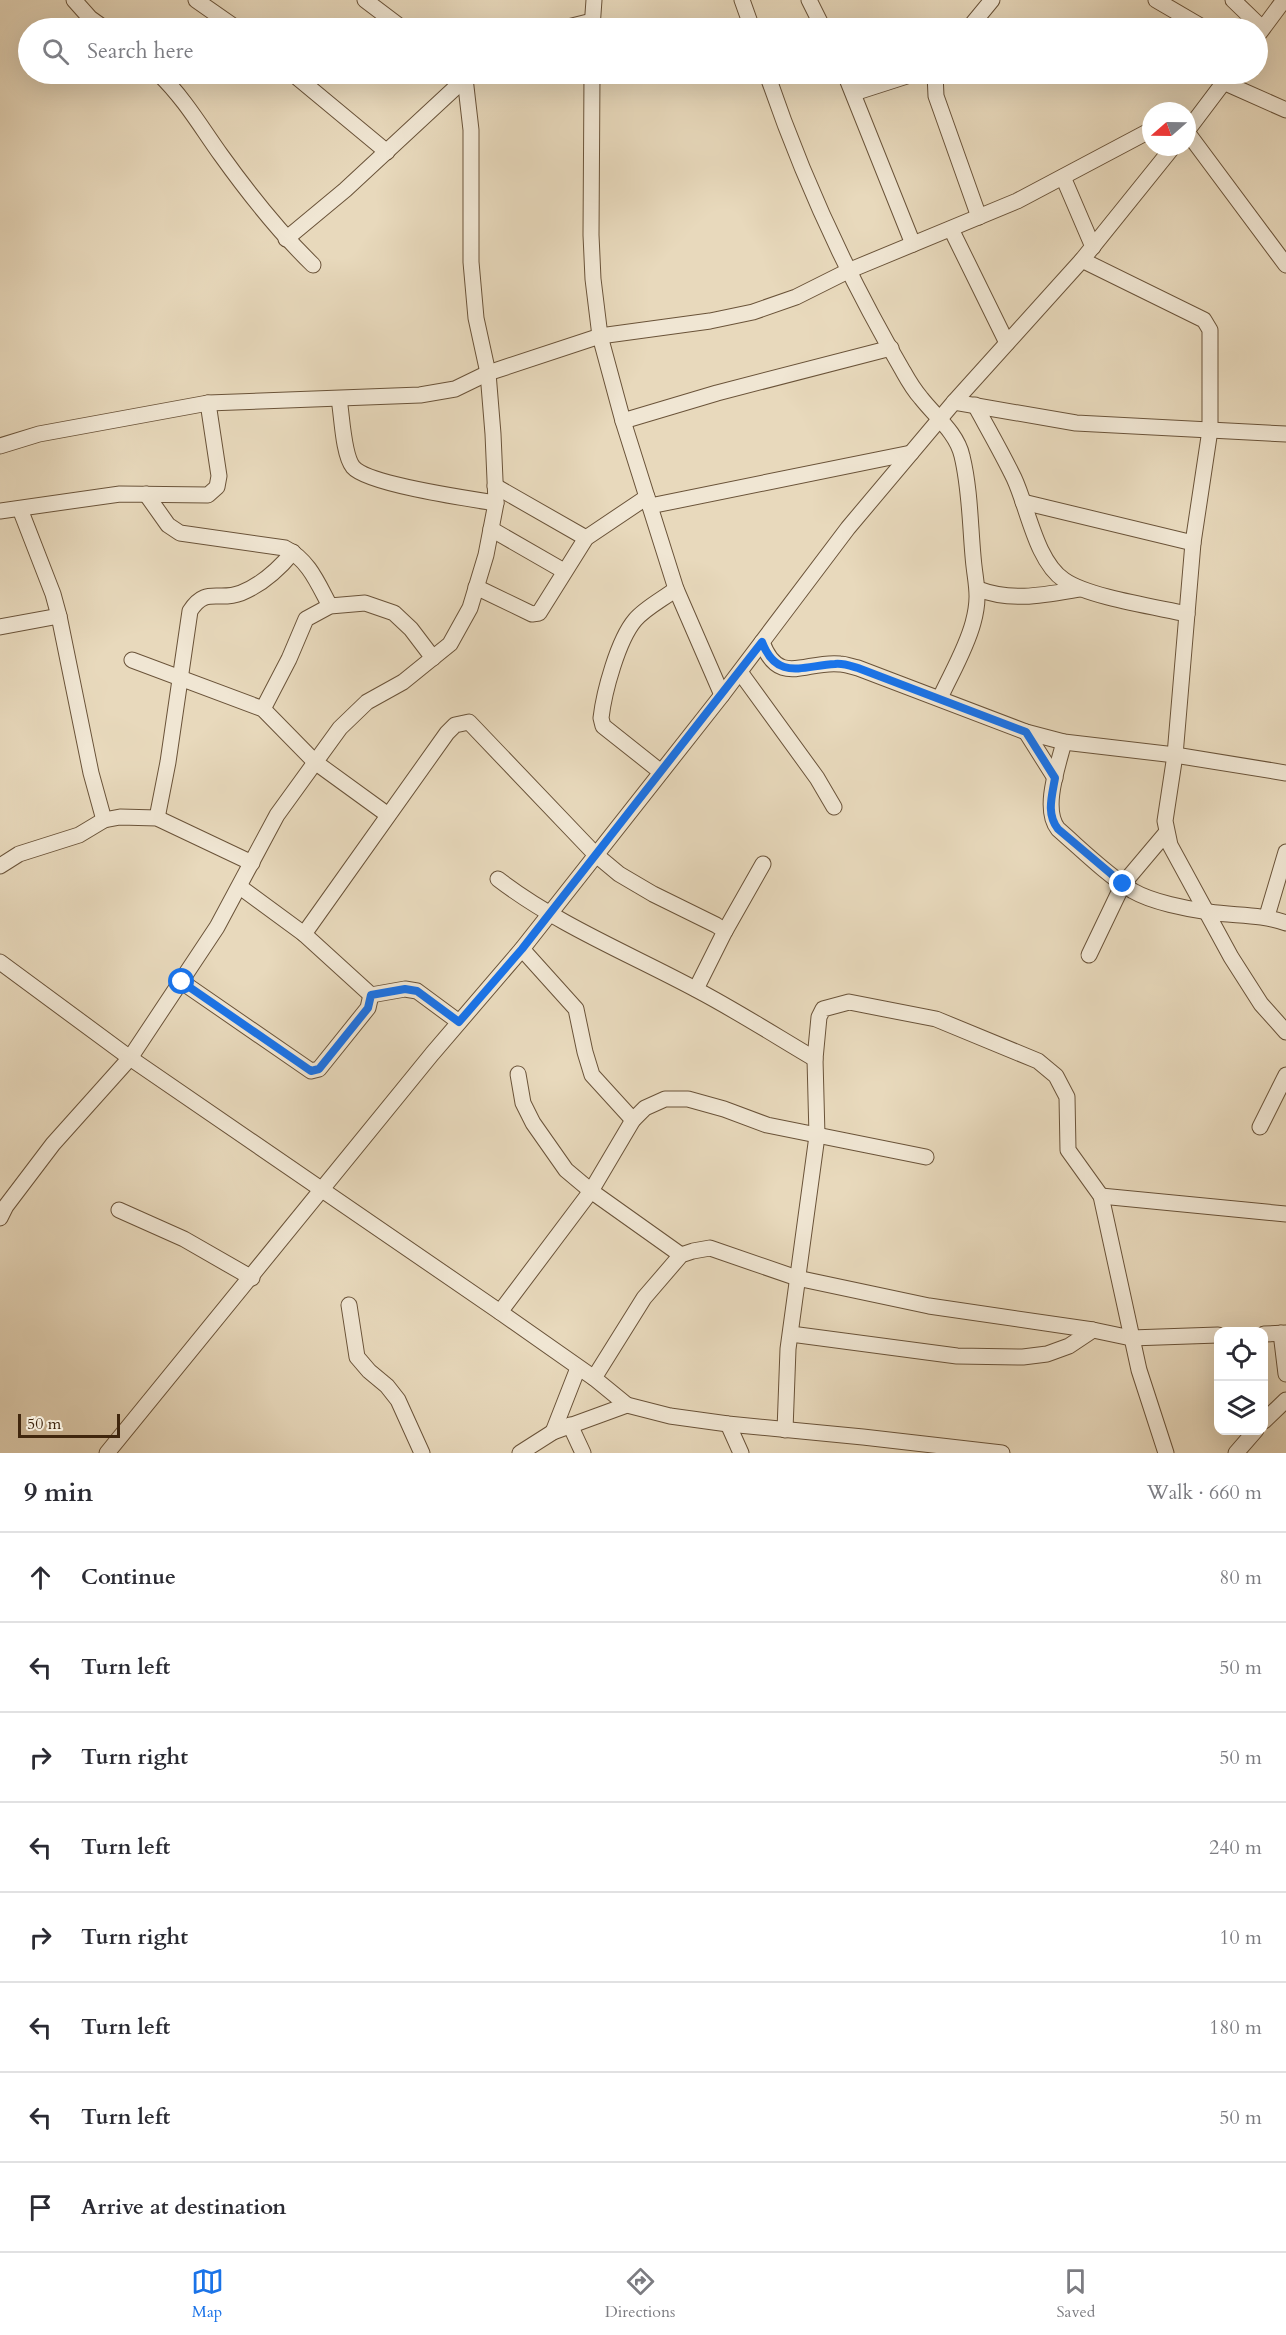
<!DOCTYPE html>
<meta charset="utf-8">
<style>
:root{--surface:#fff;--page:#f2f2f3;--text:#2b2b33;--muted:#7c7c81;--line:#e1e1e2;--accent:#1a73e8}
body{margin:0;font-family:Cardo,serif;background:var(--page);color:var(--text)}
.controls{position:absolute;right:18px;bottom:18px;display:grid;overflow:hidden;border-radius:12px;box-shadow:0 6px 24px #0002}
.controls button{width:54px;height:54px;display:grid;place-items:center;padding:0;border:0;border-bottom:2px solid var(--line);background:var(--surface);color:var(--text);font:30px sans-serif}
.compass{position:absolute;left:1142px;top:102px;width:54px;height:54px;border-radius:50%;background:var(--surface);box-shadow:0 6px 24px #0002;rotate:250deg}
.scale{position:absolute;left:18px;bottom:15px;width:102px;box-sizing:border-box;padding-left:6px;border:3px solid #40260d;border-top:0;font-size:16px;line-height:21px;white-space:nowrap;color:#40260d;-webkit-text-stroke:4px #f0e6d3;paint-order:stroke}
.stop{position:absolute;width:18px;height:18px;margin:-14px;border:4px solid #1a73e8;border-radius:50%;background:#fff}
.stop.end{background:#1a73e8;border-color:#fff;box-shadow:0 2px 6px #0008}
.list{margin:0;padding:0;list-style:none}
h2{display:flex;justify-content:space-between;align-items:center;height:78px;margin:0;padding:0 24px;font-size:26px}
h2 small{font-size:20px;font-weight:400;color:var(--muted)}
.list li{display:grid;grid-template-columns:39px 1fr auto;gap:18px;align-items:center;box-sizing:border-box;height:90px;padding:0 24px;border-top:2px solid var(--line)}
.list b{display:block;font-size:22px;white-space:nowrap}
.list em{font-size:20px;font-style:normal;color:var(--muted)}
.icon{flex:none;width:33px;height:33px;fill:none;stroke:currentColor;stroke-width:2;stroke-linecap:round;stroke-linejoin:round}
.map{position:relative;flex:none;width:1286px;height:1453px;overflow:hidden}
.search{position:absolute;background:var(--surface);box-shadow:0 6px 24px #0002;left:18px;right:18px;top:18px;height:66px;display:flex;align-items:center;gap:15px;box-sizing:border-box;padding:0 21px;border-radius:33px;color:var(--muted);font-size:22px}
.sheet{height:798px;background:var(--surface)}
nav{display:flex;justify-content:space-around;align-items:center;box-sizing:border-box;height:84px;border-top:2px solid var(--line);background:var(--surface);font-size:16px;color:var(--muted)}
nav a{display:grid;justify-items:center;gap:3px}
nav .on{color:var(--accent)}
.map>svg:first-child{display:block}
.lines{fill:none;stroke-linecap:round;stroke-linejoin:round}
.minor-casing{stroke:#6a5339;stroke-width:17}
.minor{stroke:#f0e6d3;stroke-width:15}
.route{stroke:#1a73e8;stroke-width:8}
</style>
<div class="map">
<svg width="1286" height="1453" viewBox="0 0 1286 1453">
<rect width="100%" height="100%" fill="#e8d9bc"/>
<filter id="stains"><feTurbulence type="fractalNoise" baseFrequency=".00333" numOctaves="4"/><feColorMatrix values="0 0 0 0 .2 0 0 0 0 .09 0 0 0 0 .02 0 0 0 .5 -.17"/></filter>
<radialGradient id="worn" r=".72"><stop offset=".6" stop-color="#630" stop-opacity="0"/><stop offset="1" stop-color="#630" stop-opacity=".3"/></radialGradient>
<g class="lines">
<defs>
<g id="minor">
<polyline points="74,0 90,18 104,28"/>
<polyline points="196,0 236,28"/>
<polyline points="365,0 402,28"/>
<polyline points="742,0 752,28"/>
<polyline points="809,0 823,28"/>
<polyline points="1156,0 1204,28"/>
<polyline points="1233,0 1262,28"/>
<polyline points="564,28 592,21"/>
<polyline points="592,28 594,0"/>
<polyline points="969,28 992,0"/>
<polyline points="1258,35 1284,0"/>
<path d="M159,74C184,98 201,127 221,155C249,194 278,231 313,265"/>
<polyline points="293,74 387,152"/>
<polyline points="592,74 591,235 593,279 600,336 623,421 676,589 722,695"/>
<path d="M767,74C802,177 848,277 903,371C908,380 914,390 921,398C935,416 957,433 962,456C970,489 970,523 973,556C975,583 981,594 973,623C966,649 951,674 940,698"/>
<polyline points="845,74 913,244"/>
<polyline points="935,74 936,96 979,217"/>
<polyline points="1223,82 1286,110"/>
<polyline points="854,93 913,74"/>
<polyline points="1187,131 1230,74"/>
<polyline points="1187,132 1286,265"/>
<polyline points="1063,177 1093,247"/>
<polyline points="951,229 1007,343"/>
<polyline points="286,239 345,190 469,75"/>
<polyline points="1082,260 1204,320 1210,330 1210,430 1193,543 1175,755 1165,821 1170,845 1231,957 1261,1004 1286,1032"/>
<path d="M339,399C342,415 343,455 353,467C367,484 470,499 496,503"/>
<polyline points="954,402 1076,423 1286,434"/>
<path d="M975,405C988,429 1002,453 1014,478C1028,508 1036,561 1064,580C1088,597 1156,607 1187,614"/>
<polyline points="623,421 717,393 891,348"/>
<polyline points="0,446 39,434 208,403 420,395 455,389 488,373 600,336 710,321 753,312 796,297 848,271 1017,201 1151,130"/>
<polyline points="495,486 586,538"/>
<path d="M146,494L168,525L180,533L285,548C309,560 318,584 330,606"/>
<polyline points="1023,502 1193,543"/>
<polyline points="650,506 911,453"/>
<polyline points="20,509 53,594 59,616 91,773 104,820"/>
<polyline points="0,511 120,494 208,495 217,487 219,476 208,403"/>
<polyline points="491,529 564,571"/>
<polyline points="476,587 532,614 539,613 586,538 647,497"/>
<path d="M978,589C1012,602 1044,595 1079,589"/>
<polyline points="0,627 59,616"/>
<path d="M762,642C779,688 806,660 840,664C846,664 852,667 858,668L1026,732L1064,742L1175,755L1286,773"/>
<polyline points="132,660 263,709 315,762 388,815"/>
<polyline points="740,672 817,778 834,807"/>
<polyline points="263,709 289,659 306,619 330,606 365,603 394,613 411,629 433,658"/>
<polyline points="1026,732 1055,778"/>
<path d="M1064,742C1058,766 1042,809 1058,829C1082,850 1106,874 1133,891C1152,902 1187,909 1209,912C1235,916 1261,914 1286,923"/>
<path d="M661,772L603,726L601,718C604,692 618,640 635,620C645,608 663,599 676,589"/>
<path d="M157,818L168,762L190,611C206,586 218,602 241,593C261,585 279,569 293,552"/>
<polyline points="0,866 19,854 79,835 104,820 120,817 157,818 252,863"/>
<path d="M498,879C558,925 630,954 697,990C737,1011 776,1036 815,1059"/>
<polyline points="240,887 304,934 371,995"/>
<polyline points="1267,916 1286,852"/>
<polyline points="725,931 763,864"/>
<polyline points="304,934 447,733 455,725 469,722 595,854 619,874 653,894 716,925 725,931 696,989"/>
<polyline points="522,949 576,1009 585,1052 592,1075 633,1120"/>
<polyline points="1089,955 1123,884 1166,833"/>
<polyline points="0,962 130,1058 500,1312 594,1378 627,1405 670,1416 728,1424 863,1437 1002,1453"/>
<polyline points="182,982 311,1071 319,1069 368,1008 371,995"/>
<polyline points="371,995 405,989 417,991 459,1022"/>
<polyline points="518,1074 523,1103 533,1123 566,1170 591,1191 681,1255"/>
<polyline points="1260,1127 1286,1075"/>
<polyline points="1101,1196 1286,1214"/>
<polyline points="119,1210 184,1239 252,1278"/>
<polyline points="0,1218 6,1206 53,1144 130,1058 217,927 277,815 340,728 367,702 403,682 450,644 470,608 486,555 496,503 493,434 488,373 476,318 471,262 471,130 465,78 459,74"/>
<polyline points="349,1305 357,1357 369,1371 387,1386 398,1400 422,1453"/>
<polyline points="500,1312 591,1191 633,1120 645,1108 665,1099 688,1099 724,1109 767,1125 926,1157"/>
<polyline points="1281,1333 1286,1374"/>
<polyline points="791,1334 957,1356 1023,1357 1047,1354 1069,1346 1093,1330"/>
<polyline points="1264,1334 1286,1333"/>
<polyline points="594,1378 644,1298 681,1255 693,1251 710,1248 797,1278 929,1306 1093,1330 1131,1338 1218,1335"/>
<polyline points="1264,1421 1286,1400"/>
<polyline points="728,1424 741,1453"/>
<polyline points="570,1425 583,1453"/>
<polyline points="785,1430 788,1349 817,1136 815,1059 819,1017 823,1009 849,1002 936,1019 1038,1061 1056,1076 1067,1097 1068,1150 1101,1196 1139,1370 1166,1453"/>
<polyline points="553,1432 578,1368"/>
<polyline points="107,1453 432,1054 522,949 722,695 848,528 954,402 1082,260 1173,147"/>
<polyline points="520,1453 553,1432 627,1405"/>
<polyline points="1236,1453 1256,1430"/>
</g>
</defs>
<use href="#minor" class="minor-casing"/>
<use href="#minor" class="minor"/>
</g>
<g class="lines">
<path class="route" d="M182,982L311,1071L319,1069L368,1008L371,995L405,989L417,991L459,1022L522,949L762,642C777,681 802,666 835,664C843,663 851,666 858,668L1026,732L1055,778C1052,796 1046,814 1058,829L1123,884"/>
</g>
<rect width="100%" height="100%" filter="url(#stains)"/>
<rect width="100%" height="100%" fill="url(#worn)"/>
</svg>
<div class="controls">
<button><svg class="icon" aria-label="locate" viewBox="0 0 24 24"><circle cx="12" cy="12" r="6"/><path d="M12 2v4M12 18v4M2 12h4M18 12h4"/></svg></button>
<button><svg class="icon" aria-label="layers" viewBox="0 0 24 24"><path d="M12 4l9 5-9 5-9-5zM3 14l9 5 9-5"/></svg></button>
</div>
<svg class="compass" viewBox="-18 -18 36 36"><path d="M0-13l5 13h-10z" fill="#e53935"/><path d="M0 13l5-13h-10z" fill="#7c7c81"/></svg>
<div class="scale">50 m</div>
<div class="stop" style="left:182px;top:982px"></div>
<div class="stop end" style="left:1123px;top:884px"></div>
<div class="search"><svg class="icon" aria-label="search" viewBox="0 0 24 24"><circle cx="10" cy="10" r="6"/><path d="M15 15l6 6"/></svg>Search here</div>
</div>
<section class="sheet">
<h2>9 min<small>Walk · 660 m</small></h2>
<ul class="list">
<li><svg class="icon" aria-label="ahead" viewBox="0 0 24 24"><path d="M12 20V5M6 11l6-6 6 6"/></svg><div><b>Continue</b></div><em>80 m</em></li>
<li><svg class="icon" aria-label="left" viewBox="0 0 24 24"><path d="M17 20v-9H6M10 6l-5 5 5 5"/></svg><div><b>Turn left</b></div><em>50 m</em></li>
<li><svg class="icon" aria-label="right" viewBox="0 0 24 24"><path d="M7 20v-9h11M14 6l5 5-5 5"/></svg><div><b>Turn right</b></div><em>50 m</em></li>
<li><svg class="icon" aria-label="left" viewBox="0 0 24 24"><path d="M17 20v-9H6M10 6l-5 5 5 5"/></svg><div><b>Turn left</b></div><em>240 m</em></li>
<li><svg class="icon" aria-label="right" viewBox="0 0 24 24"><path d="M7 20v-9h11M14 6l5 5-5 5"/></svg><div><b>Turn right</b></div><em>10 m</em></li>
<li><svg class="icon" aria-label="left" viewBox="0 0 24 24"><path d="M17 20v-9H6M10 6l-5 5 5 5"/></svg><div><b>Turn left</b></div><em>180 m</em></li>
<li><svg class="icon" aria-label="left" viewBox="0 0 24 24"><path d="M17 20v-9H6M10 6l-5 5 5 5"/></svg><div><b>Turn left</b></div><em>50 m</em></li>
<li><svg class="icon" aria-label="arrive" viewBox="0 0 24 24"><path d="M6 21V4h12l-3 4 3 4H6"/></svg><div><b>Arrive at destination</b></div></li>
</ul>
</section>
<nav>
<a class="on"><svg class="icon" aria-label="map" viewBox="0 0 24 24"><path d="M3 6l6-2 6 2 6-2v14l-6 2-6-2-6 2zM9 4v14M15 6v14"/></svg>Map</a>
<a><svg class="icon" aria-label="directions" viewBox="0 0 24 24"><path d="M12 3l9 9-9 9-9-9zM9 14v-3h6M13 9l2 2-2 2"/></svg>Directions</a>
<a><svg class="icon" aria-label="saved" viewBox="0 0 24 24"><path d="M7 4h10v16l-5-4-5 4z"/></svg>Saved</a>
</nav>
